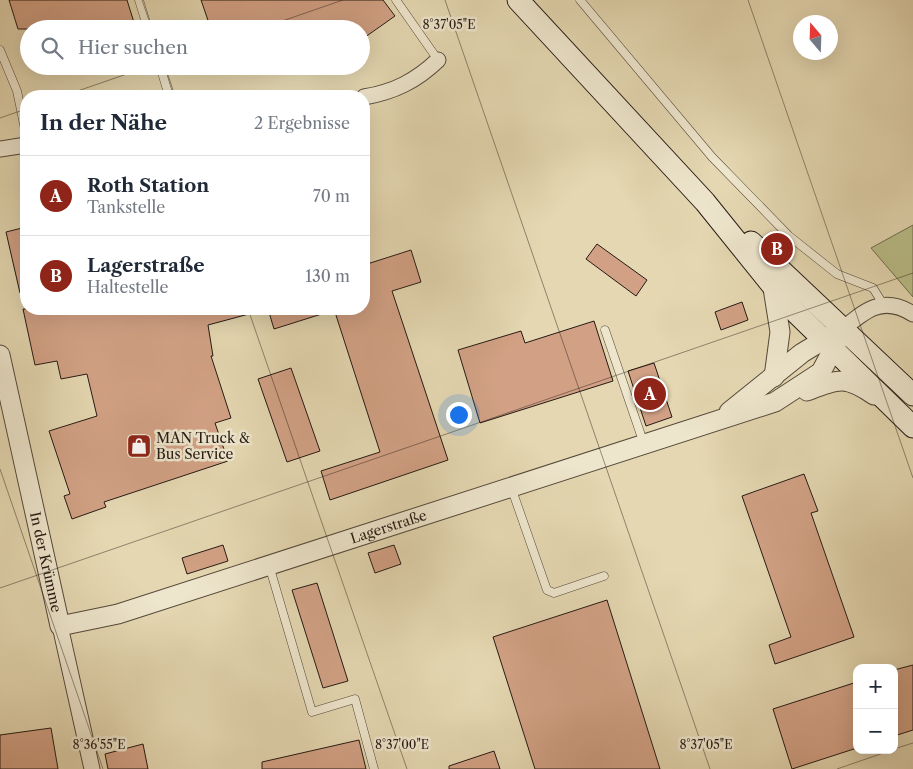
<!DOCTYPE html>
<html lang="de">
<meta charset="utf-8">
<style>
:root{--surface:#fff;--page:#f6f6f7;--text:#1f2937;--muted:#747a83;--line:#e0e1e3;--accent:#8f2418}
body{margin:0;font-family:"Libre Caslon Text",serif;background:var(--page);color:var(--text)}
.controls{position:absolute;right:15px;bottom:15px;display:grid;overflow:hidden;border-radius:10px;box-shadow:0 5px 20px #0002}
.controls button{width:45px;height:45px;display:grid;place-items:center;padding:0;border:0;border-bottom:1px solid var(--line);background:var(--surface);color:var(--text);font:25px sans-serif}
.compass{position:absolute;left:793px;top:15px;width:45px;height:45px;border-radius:50%;background:var(--surface);box-shadow:0 5px 20px #0002;rotate:341deg}
.you{position:absolute;left:458px;top:414px;width:18px;height:18px;margin:-12px;border:4px solid #fff;border-radius:50%;background:#1a73e8;box-shadow:0 0 0 8px #1a73e833}
.badge{display:grid;place-items:center;width:32px;height:32px;border-radius:50%;background:var(--accent);color:#fff;font-size:16px;font-weight:700}
.pin{position:absolute;translate:-50% -50%;border:2px solid #fff;box-shadow:0 1px 5px #0006}
.list{margin:0;padding:0;list-style:none}
h2{display:flex;justify-content:space-between;align-items:center;height:65px;margin:0;padding:0 20px;font-size:21px}
h2 small{font-size:16px;font-weight:400;color:var(--muted)}
.list li{display:grid;grid-template-columns:32px 1fr auto;gap:15px;align-items:center;box-sizing:border-box;height:80px;padding:0 20px;border-top:1px solid var(--line)}
.list b{display:block;font-size:19px;white-space:nowrap}
.list p{margin:0;font-size:16px;white-space:nowrap;color:var(--muted)}
.list em{font-size:16px;font-style:normal;color:var(--muted)}
.icon{flex:none;width:28px;height:28px;fill:none;stroke:currentColor;stroke-width:2;stroke-linecap:round;stroke-linejoin:round}
.map{position:relative;flex:none;width:913px;height:769px;overflow:hidden}
.search{position:absolute;background:var(--surface);box-shadow:0 5px 20px #0002;left:20px;top:20px;width:350px;height:55px;display:flex;align-items:center;gap:12px;box-sizing:border-box;padding:0 18px;border-radius:28px;color:var(--muted);font-size:19px}
.panel{position:absolute;background:var(--surface);box-shadow:0 5px 20px #0002;left:20px;top:90px;width:350px;height:225px;border-radius:20px}
.map>svg:first-child{display:block}
.green{fill:#b9bd88;stroke:#6f6c4e}
.building{fill:#d2a185;stroke:#251a14}
.lines{fill:none;stroke-linecap:round;stroke-linejoin:round}
.service-casing{stroke:#55493b;stroke-width:9}
.minor-casing{stroke:#55493b;stroke-width:17}
.tertiary-casing{stroke:#55493b;stroke-width:21}
.secondary-casing{stroke:#251a14;stroke-width:23}
.service{stroke:#ede5cc;stroke-width:8}
.minor{stroke:#ede5cc;stroke-width:15}
.tertiary{stroke:#ede5cc;stroke-width:19}
.secondary{stroke:#ede5cc;stroke-width:21}
.ticks{fill:none;stroke:#251a14;stroke-width:1;stroke-opacity:0.45}
.labels{text-anchor:middle;stroke-width:5;stroke-linejoin:round;paint-order:stroke}
.poi-label{font-size:14px;fill:#251a14;stroke:#ede5cc;text-anchor:start}
.street-label{font-size:14px;fill:#251a14;stroke:#ede5cc}
.ticks-label{font-size:12px;text-anchor:middle;fill:#251a14;stroke:#ede5cc;stroke-width:5;stroke-linejoin:round;paint-order:stroke}
</style>
<div class="map">
<svg width="913" height="769" viewBox="0 0 913 769">
<rect width="100%" height="100%" fill="#e4d7b1"/>
<filter id="stains"><feTurbulence type="fractalNoise" baseFrequency=".004" numOctaves="4"/><feColorMatrix values="0 0 0 0 .2 0 0 0 0 .09 0 0 0 0 .02 0 0 0 .5 -.17"/></filter>
<radialGradient id="worn" r=".72"><stop offset=".6" stop-color="#630" stop-opacity="0"/><stop offset="1" stop-color="#630" stop-opacity=".3"/></radialGradient>
<polygon class="green" points="913,225 913,297 871,248"/>
<g class="building">
<polygon points="9,0 127,0 136,29 18,29"/>
<polygon points="201,0 383,0 395,16 361,40 361,29 211,29"/>
<polygon points="26,227 26,292 20,293 6,232"/>
<polygon points="597,244 647,280 636,296 586,259"/>
<polygon points="411,250 421,282 392,291 448,460 330,500 321,471 380,452 334,309 364,309 364,265"/>
<polygon points="742,302 748,320 721,330 715,312"/>
<polygon points="23,309 248,309 249,314 208,325 213,356 211,356 231,418 215,423 228,461 104,502 106,507 72,519 64,496 70,494 49,431 97,416 87,374 61,379 57,361 35,365"/>
<polygon points="268,309 327,309 328,312 274,329"/>
<polygon points="594,321 613,381 480,423 458,350 521,331 525,343"/>
<polygon points="654,363 672,417 646,426 628,371"/>
<polygon points="291,368 320,451 287,462 258,379"/>
<polygon points="804,474 818,511 811,513 854,637 775,664 769,645 791,637 742,496"/>
<polygon points="223,545 228,561 187,574 182,558"/>
<polygon points="394,545 401,564 375,573 368,553"/>
<polygon points="317,583 348,681 323,688 292,590"/>
<polygon points="607,600 660,769 535,769 493,637"/>
<polygon points="913,665 913,730 894,736 894,670"/>
<polygon points="857,682 857,748 792,769 773,709"/>
<polygon points="51,728 58,769 0,769 0,735"/>
<polygon points="359,740 366,769 262,769 262,762"/>
<polygon points="143,744 148,769 108,769 105,754"/>
<polygon points="494,751 500,769 449,769 449,766"/>
</g>
<g class="lines">
<defs>
<g id="service">
<polyline points="139,0 148,29"/>
<polyline points="396,0 438,60"/>
<polyline points="580,0 712,157 789,236 837,274 873,288 883,304"/>
<polyline points="0,50 17,91 26,134"/>
<polyline points="160,66 169,96"/>
<polyline points="605,330 644,444"/>
<polyline points="511,487 547,590 554,593 604,576"/>
<polyline points="269,565 312,712 355,699 374,769"/>
</g>
<g id="minor">
<path d="M364,97C394,92 416,81 438,60"/>
<polyline points="0,149 26,145"/>
<path d="M842,330C865,310 883,295 913,314"/>
<polyline points="60,626 92,769"/>
</g>
<g id="tertiary">
<polyline points="773,288 780,332 774,377"/>
<path id="s1" d="M0,355L60,626L118,614L775,402L821,372L839,338"/>
<path d="M807,391C838,379 845,375 874,395"/>
<polyline points="729,412 802,353 835,333"/>
</g>
<g id="secondary">
<polyline points="518,0 705,202 788,305 913,427"/>
<polyline points="751,242 913,395"/>
</g>
</defs>
<use href="#service" class="service-casing"/>
<use href="#minor" class="minor-casing"/>
<use href="#tertiary" class="tertiary-casing"/>
<use href="#secondary" class="secondary-casing"/>
<use href="#service" class="service"/>
<use href="#minor" class="minor"/>
<use href="#tertiary" class="tertiary"/>
<use href="#secondary" class="secondary"/>
</g>
<path class="ticks" d="M142,0L152,29M445,0L710,769M748,0L913,478M259,29L343,0M165,66L175,96M63,96L150,66M0,118L26,109M248,309L407,769M0,469L103,769M0,588L913,273M894,749L913,743M837,769L892,750"/>
<defs>
<symbol id="shop-square" viewBox="-11 -11 22 22"><rect x="-9" y="-9" width="18" height="18" rx="4" fill="#8f2418" stroke="#ede5cc"/><path d="M-5-2.5h2.3a2.7 3.5 0 0 1 5.4 0H5L5.5 6h-11ZM-1.5-2.5h3a1.5 2.3 0 0 0-3 0Z" fill="#fff"/></symbol>
</defs>
<g fill-rule="evenodd">
<use href="#shop-square" x="125" y="432" width="28" height="28"/>
</g>
<g class="labels">
<g class="poi-label">
<text x="156" y="443">MAN Truck &amp;<tspan x="156" dy="16">Bus Service</tspan></text>
</g>
<g class="street-label">
<text dy="5" stroke="none"><textPath href="#s1" startOffset="621">Lagerstraße</textPath></text>
<text dy="5" stroke="none"><textPath href="#s1" startOffset="212">In der Krümme</textPath></text>
</g>
</g>
<g class="ticks-label">
<text x="449" y="29">8°37'05"E</text>
<text x="99" y="749">8°36'55"E</text>
<text x="402" y="749">8°37'00"E</text>
<text x="706" y="749">8°37'05"E</text>
</g>
<rect width="100%" height="100%" filter="url(#stains)"/>
<rect width="100%" height="100%" fill="url(#worn)"/>
</svg>
<div class="controls">
<button>+</button>
<button>−</button>
</div>
<svg class="compass" viewBox="-18 -18 36 36"><path d="M0-13l5 13h-10z" fill="#e53935"/><path d="M0 13l5-13h-10z" fill="#747a83"/></svg>
<div class="you"></div>
<div class="pin badge" style="left:650px;top:394px">A</div>
<div class="pin badge" style="left:777px;top:249px">B</div>
<div class="search"><svg class="icon" aria-label="search" viewBox="0 0 24 24"><circle cx="10" cy="10" r="6"/><path d="M15 15l6 6"/></svg>Hier suchen</div>
<section class="panel">
<h2>In der Nähe<small>2 Ergebnisse</small></h2>
<ul class="list">
<li><span class="badge">A</span><div><b>Roth Station</b><p>Tankstelle</p></div><em>70 m</em></li>
<li><span class="badge">B</span><div><b>Lagerstraße</b><p>Haltestelle</p></div><em>130 m</em></li>
</ul>
</section>
</div>
